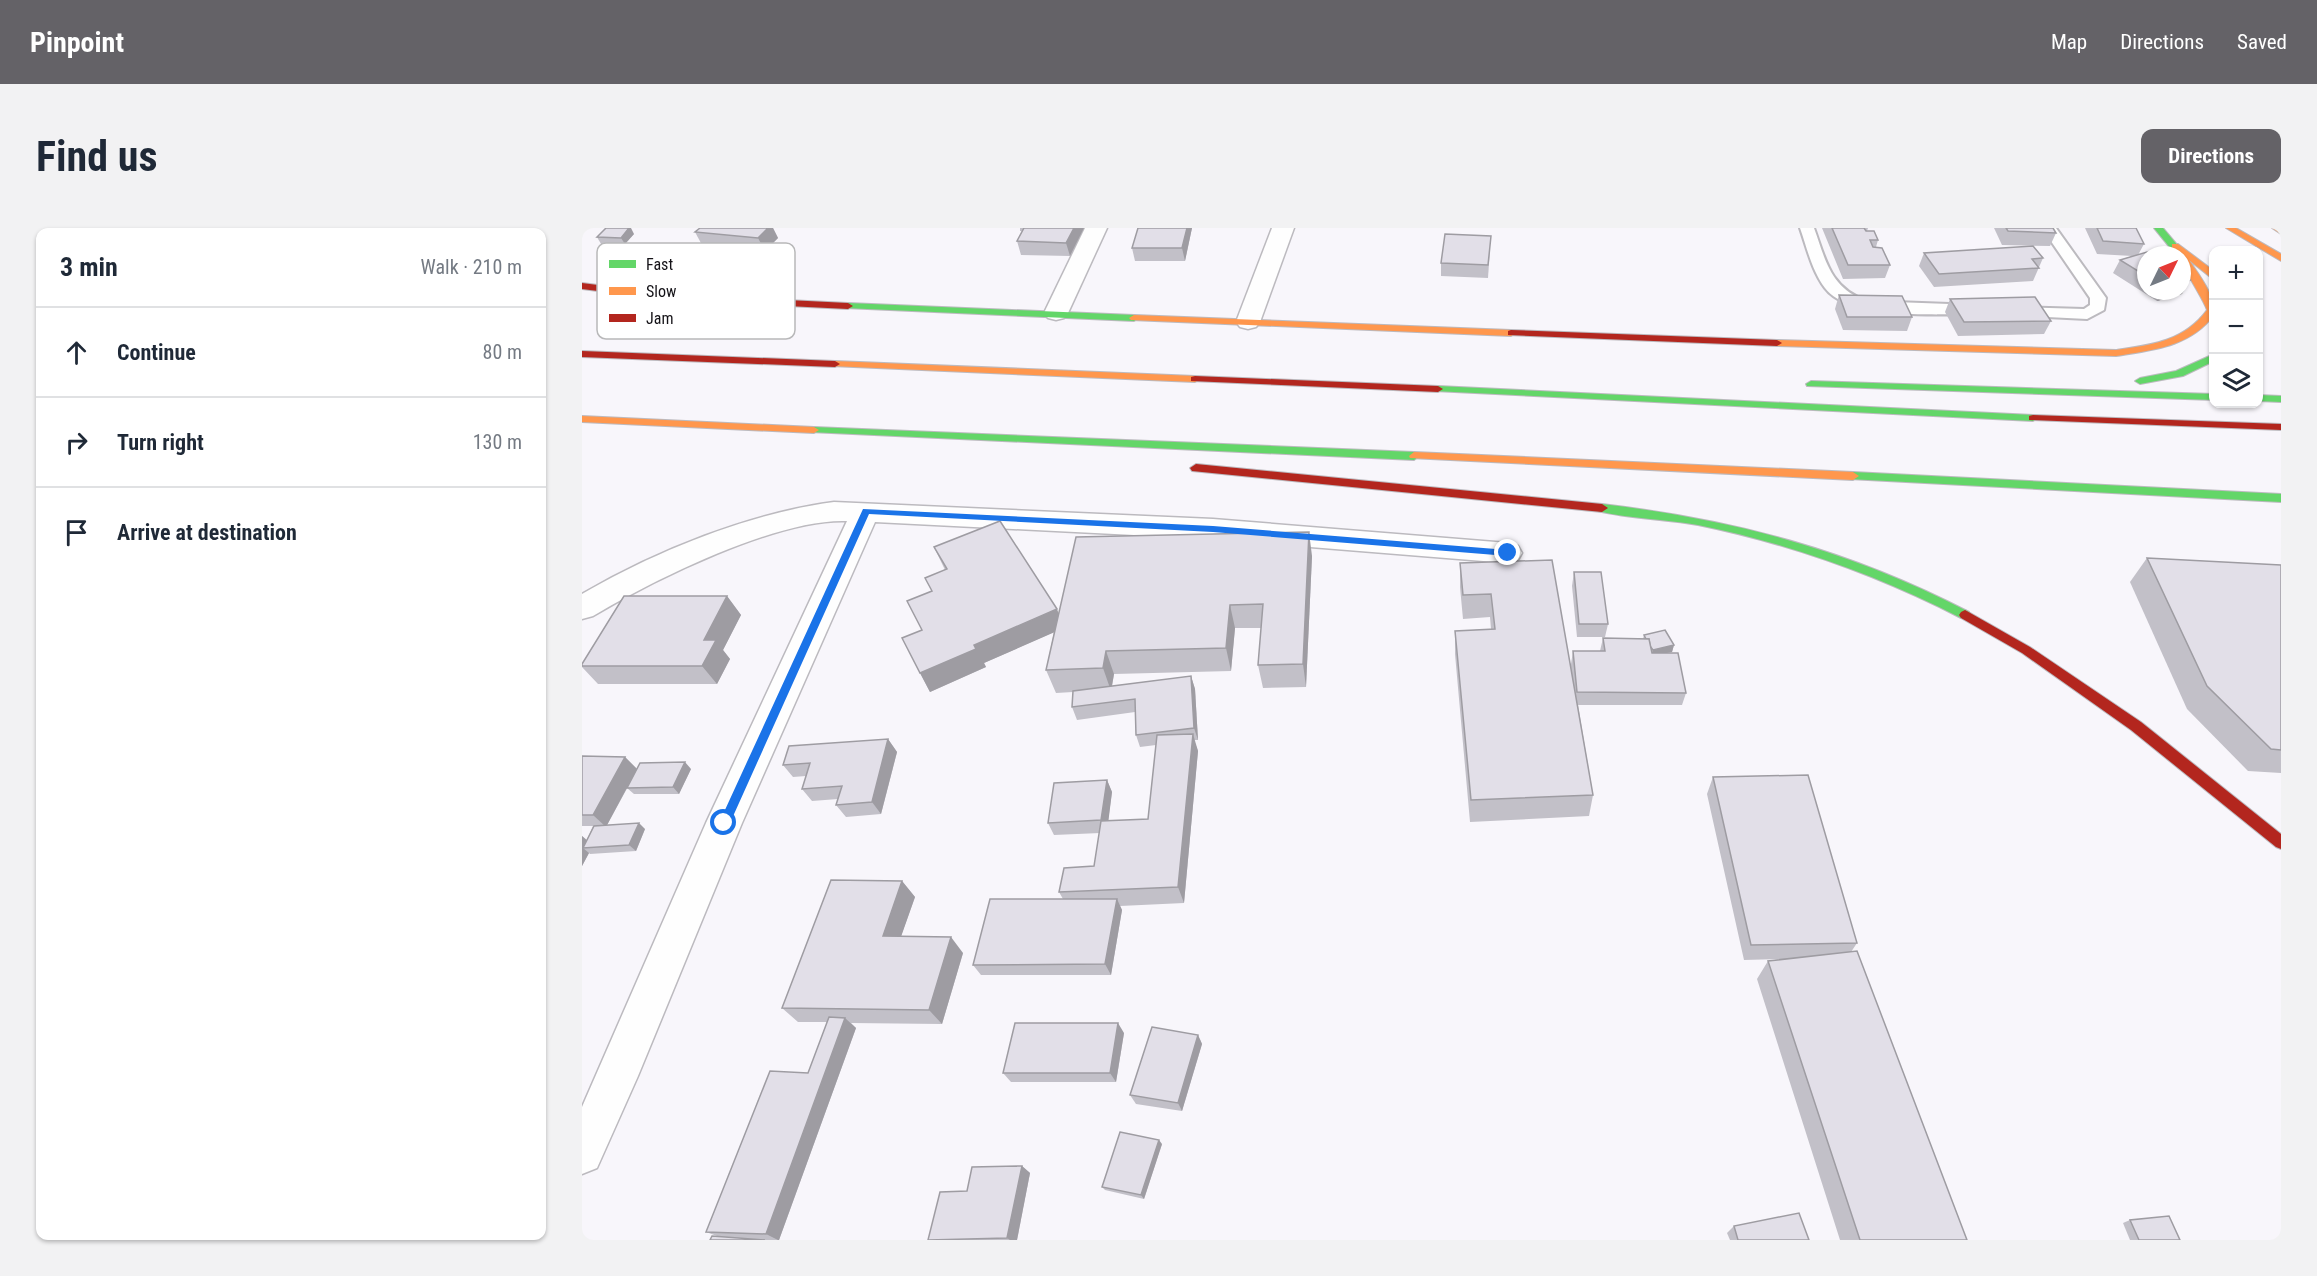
<!DOCTYPE html>
<meta charset="utf-8">
<style>
:root{--surface:#fff;--page:#f2f2f3;--text:#1f2937;--muted:#747a83;--line:#e0e1e3;--accent:#646267}
body{margin:0;font-family:"Roboto Condensed",sans-serif;background:var(--page);color:var(--text)}
.controls{position:absolute;right:18px;top:18px;display:grid;overflow:hidden;border-radius:12px;box-shadow:0 2px 4px #0004}
.controls button{width:54px;height:54px;display:grid;place-items:center;padding:0;border:0;border-bottom:2px solid var(--line);background:var(--surface);color:var(--text);font:30px sans-serif}
.compass{position:absolute;left:1555px;top:18px;width:54px;height:54px;border-radius:50%;background:var(--surface);box-shadow:0 2px 4px #0004;rotate:47deg}
.stop{position:absolute;width:18px;height:18px;margin:-14px;border:4px solid #1a73e8;border-radius:50%;background:#fff}
.stop.end{background:#1a73e8;border-color:#fff;box-shadow:0 2px 6px #0008}
.list{margin:0;padding:0;list-style:none}
h2{display:flex;justify-content:space-between;align-items:center;height:78px;margin:0;padding:0 24px;font-size:26px}
h2 small{font-size:20px;font-weight:400;color:var(--muted)}
.list li{display:grid;grid-template-columns:39px 1fr auto;gap:18px;align-items:center;box-sizing:border-box;height:90px;padding:0 24px;border-top:2px solid var(--line)}
.list b{display:block;font-size:22px;white-space:nowrap}
.list em{font-size:20px;font-style:normal;color:var(--muted)}
.icon{flex:none;width:33px;height:33px;fill:none;stroke:currentColor;stroke-width:2;stroke-linecap:round;stroke-linejoin:round}
.map{position:relative;flex:none;width:1699px;height:1012px;overflow:hidden;border-radius:12px}
header{display:flex;align-items:center;gap:36px;box-sizing:border-box;height:84px;padding:0 30px;background:var(--accent);color:#fff}
header strong{font-size:28px}
nav{display:flex;gap:33px;margin-inline-start:auto;font-size:21px}
.intro{display:flex;align-items:center;justify-content:space-between;box-sizing:border-box;height:144px;padding:0 36px}
h1{margin:0;font-size:42px}
.button{padding:15px 27px;border-radius:12px;background:var(--accent);color:#fff;font-size:21px;font-weight:700}
main{display:flex;gap:36px;padding:0 36px}
aside{flex:1;background:var(--surface);border-radius:12px;box-shadow:0 2px 4px #0004}
.map>svg:first-child{display:block}
.lines{fill:none;stroke-linecap:round;stroke-linejoin:round}
.lane-casing{stroke:#bcbabf;stroke-width:4}
.street-casing{stroke:#bcbabf;stroke-width:3}
.fast-casing{stroke:#bcbabf;stroke-width:2}
.slow-casing{stroke:#bcbabf;stroke-width:2}
.jam-casing{stroke:#bcbabf;stroke-width:2}
.lane{fill:#fefefe;fill-rule:evenodd}
.street{fill:#fefefe;fill-rule:evenodd}
.fast{fill:#63d668;fill-rule:evenodd}
.slow{fill:#ff974d;fill-rule:evenodd}
.jam{fill:#b3261e;fill-rule:evenodd}
.wall{fill:#c2c0c8}
.shaded-wall{fill:#9e9ca2}
.building{fill:#e2dfe8;stroke:#9e9ca2;stroke-width:1.5}
.route{fill:#1a73e8}
.key{fill:#fff;stroke:#b8b8b9;stroke-width:1.5}
.key-label{font-size:16px;fill:#141217}
</style>
<header>
<strong>Pinpoint</strong>
<nav><a>Map</a><a>Directions</a><a>Saved</a></nav>
</header>
<div class="intro"><h1>Find us</h1><a class="button">Directions</a></div>
<main>
<aside>
<h2>3 min<small>Walk · 210 m</small></h2>
<ul class="list">
<li><svg class="icon" aria-label="ahead" viewBox="0 0 24 24"><path d="M12 20V5M6 11l6-6 6 6"/></svg><div><b>Continue</b></div><em>80 m</em></li>
<li><svg class="icon" aria-label="right" viewBox="0 0 24 24"><path d="M7 20v-9h11M14 6l5 5-5 5"/></svg><div><b>Turn right</b></div><em>130 m</em></li>
<li><svg class="icon" aria-label="arrive" viewBox="0 0 24 24"><path d="M6 21V4h12l-3 4 3 4H6"/></svg><div><b>Arrive at destination</b></div></li>
</ul>
</aside>
<div class="map">
<svg width="1699" height="1012" viewBox="0 0 1699 1012">
<rect width="100%" height="100%" fill="#f8f6fb"/>
<g class="lines">
<defs>
<g id="lane">
<path d="M1218,0H1232C1244,33 1248,60 1285,73L1395,77L1403,82L1395,87C1355,85 1268,93 1243,60C1230,43 1225,20 1218,0Z"/>
<polygon points="1460,0 1474,0 1524,70 1522,82 1505,91 1428,87 1426,84 1434,79 1502,81 1508,77 1508,70"/>
</g>
<g id="street">
<polygon points="503,0 525,0 486,85 482,90 474,92 466,90 462,85"/>
<polygon points="690,0 712,0 678,94 674,99 666,101 658,99 654,94"/>
<path d="M252,274L631,291L926,315L936,318L940,325L936,332L926,335L631,311L293,294L160,595L56,848L15,940L0,946V879L124,595L265,293C196,290 71,352 11,388L0,391V366C74,323 168,285 252,274Z"/>
</g>
<g id="fast">
<polygon points="1572,0 1581,0 1602,25 1602,29 1594,27"/>
<polygon points="266,75 552,87 557,90 552,93 263,80 263,76"/>
<polygon points="1632,126 1632,133 1601,148 1558,156 1553,153 1558,150 1594,143"/>
<polygon points="1229,153 1632,166 1632,172 1225,158 1224,156"/>
<polygon points="856,158 1451,187 1456,190 1451,193 852,163 852,159"/>
<polygon points="1676,167 1699,168 1699,174 1676,173"/>
<polygon points="232,199 832,224 837,228 832,232 228,204 227,202"/>
<polygon points="1271,244 1699,266 1699,274 1267,251 1267,245"/>
<path d="M1020,276C1154,292 1267,322 1387,384L1389,387L1387,390H1379C1295,347 1209,316 1116,297C1083,291 1048,291 1016,283V277Z"/>
</g>
<g id="slow">
<polygon points="1644,0 1654,0 1699,26 1699,33"/>
<polygon points="1690,0 1699,0 1699,6"/>
<path d="M1590,16H1596L1632,43V52L1607,32C1619,50 1632,65 1632,87C1608,119 1571,122 1534,128L1195,118L1190,115L1195,112L1534,122C1570,117 1602,113 1625,82C1619,66 1600,42 1600,27H1596L1598,26L1590,20Z"/>
<polygon points="552,87 929,102 934,105 929,108 549,92 547,90"/>
<polygon points="253,133 613,148 618,151 613,154 249,138 249,134"/>
<polygon points="0,188 232,199 237,202 232,205 0,194"/>
<polygon points="832,224 1271,244 1277,248 1271,252 828,230 827,228"/>
</g>
<g id="jam">
<polygon points="0,55 86,66 266,75 271,78 266,81 86,72 0,61"/>
<polygon points="929,102 1195,112 1200,115 1195,118 926,107 926,103"/>
<polygon points="0,123 253,133 258,136 253,139 0,129"/>
<polygon points="613,148 856,158 861,161 856,164 609,153 609,149"/>
<polygon points="1451,187 1699,196 1699,202 1447,192 1447,188"/>
<polygon points="614,236 1020,276 1026,280 1020,284 610,243 608,240"/>
<polygon points="1383,382 1448,419 1559,494 1699,606 1699,621 1694,619 1549,502 1440,425 1379,390 1377,387 1379,384"/>
</g>
</defs>
<use href="#lane" class="lane-casing"/>
<use href="#street" class="street-casing"/>
<use href="#fast" class="fast-casing"/>
<use href="#slow" class="slow-casing"/>
<use href="#jam" class="jam-casing"/>
<use href="#lane" class="lane"/>
<use href="#street" class="street"/>
<use href="#fast" class="fast"/>
<use href="#slow" class="slow"/>
<use href="#jam" class="jam"/>
</g>
<g class="wall">
<polygon points="118,0 191,0 196,10 183,23 120,17 113,4"/>
<polygon points="438,0 502,0 488,28 439,27 435,13 440,3 438,3"/>
<polygon points="610,0 603,33 553,33 550,20"/>
<polygon points="1240,0 1286,0 1285,3 1296,12 1294,19 1308,37 1303,50 1261,51"/>
<polygon points="1412,0 1471,0 1474,5 1468,18 1420,17"/>
<polygon points="1503,0 1554,0 1562,16 1556,27 1564,27 1564,63 1600,63 1600,66 1575,73 1531,45 1538,32 1550,28 1515,26"/>
<polygon points="52,6 43,16 19,16 15,9"/>
<polygon points="908,21 906,50 859,48 859,35"/>
<polygon points="1342,25 1461,30 1451,53 1352,59 1337,38"/>
<polygon points="1257,67 1330,89 1325,103 1261,102 1253,81"/>
<polygon points="1368,71 1469,93 1462,106 1376,108 1363,84"/>
<polygon points="352,319 476,386 730,328 724,459 681,460 676,437 679,400 653,400 649,443 532,446 530,458 609,448 613,461 616,512 612,512 616,523 602,675 538,678 540,682 529,747 399,747 391,737 481,671 477,664 512,638 518,605 472,607 466,595 525,552 530,564 526,593 566,591 574,517 558,519 554,507 553,484 495,492 490,479 491,464 474,465 464,442 472,404 402,435 404,439 348,464 338,445 350,363 363,342"/>
<polygon points="1565,330 1699,337 1699,545 1666,543 1605,481 1548,354"/>
<polygon points="878,335 989,436 991,423 1018,423 1021,410 1061,411 1062,407 1092,417 1090,424 1082,425 1104,465 1100,477 996,477 1011,567 1007,588 888,594 873,426 873,403 909,401 908,389 881,391 878,359"/>
<polygon points="992,344 1026,396 1023,409 995,409 990,358"/>
<polygon points="145,368 159,387 141,422 148,431 135,456 16,456 0,439 0,436"/>
<polygon points="306,511 315,524 299,586 264,589 254,577 256,571 230,573 220,561 224,548 211,549 201,537"/>
<polygon points="0,528 43,529 55,541 109,541 97,566 52,566 45,560 48,555 25,597 63,601 54,623 8,626 7,625 0,638 0,608 5,612 11,598 0,598"/>
<polygon points="1131,549 1275,715 1269,724 1385,1012 1258,1012 1175,751 1186,733 1198,731 1162,732 1125,566"/>
<polygon points="320,653 333,669 319,708 381,725 360,796 269,795 274,800 197,1012 128,1012 135,1008 124,1004 226,845 245,794 216,794 200,780"/>
<polygon points="542,805 534,854 429,854 421,845"/>
<polygon points="616,807 620,816 600,883 554,876 548,867"/>
<polygon points="580,916 562,971 523,962 520,959"/>
<polygon points="440,938 448,945 435,1012 347,1012 385,963"/>
<polygon points="1548,992 1598,1012 1548,1012 1541,995"/>
<polygon points="1152,998 1227,1012 1148,1012 1145,1005"/>
</g>
<g class="shaded-wall">
<polygon points="47,0 49,0 52,6 43,16 39,10"/>
<polygon points="186,0 191,0 196,10 183,23 176,10"/>
<polygon points="492,0 502,0 488,28 484,15"/>
<polygon points="605,0 610,0 603,33 600,20"/>
<polygon points="1608,52 1600,66 1575,73 1581,63 1600,63 1600,55"/>
<polygon points="727,304 730,328 724,459 721,436"/>
<polygon points="145,368 159,387 141,422 148,431 135,456 120,438 122,412"/>
<polygon points="648,377 653,400 649,443 644,420"/>
<polygon points="475,381 482,400 402,435 404,439 348,464 338,445 392,417"/>
<polygon points="1092,417 1090,424 1069,428 1071,422"/>
<polygon points="524,423 532,446 529,463 521,440"/>
<polygon points="609,448 613,461 616,512 612,500"/>
<polygon points="611,506 616,523 602,675 596,659"/>
<polygon points="306,511 315,524 299,586 290,574"/>
<polygon points="43,529 55,541 24,599 11,587"/>
<polygon points="103,534 109,541 97,566 91,559"/>
<polygon points="525,552 530,564 525,604 519,592"/>
<polygon points="57,595 63,601 54,623 47,617"/>
<polygon points="0,608 11,618 1,620 7,625 0,638"/>
<polygon points="320,653 333,669 314,723 301,708"/>
<polygon points="535,671 540,682 529,747 523,736"/>
<polygon points="369,709 381,725 360,796 347,782"/>
<polygon points="263,790 274,800 197,1012 196,1012 184,1006"/>
<polygon points="536,795 542,805 534,854 528,845"/>
<polygon points="616,807 620,816 600,883 596,875"/>
<polygon points="577,912 580,916 562,971 559,967"/>
<polygon points="440,938 448,945 435,1012 428,1012 425,1010"/>
</g>
<g class="building">
<polygon points="24,0 47,0 39,10 15,9"/>
<polygon points="118,0 186,0 176,10 113,4"/>
<polygon points="442,0 492,0 484,15 435,13"/>
<polygon points="556,0 605,0 600,20 550,20"/>
<polygon points="1250,0 1282,0 1284,3 1292,3 1296,12 1288,12 1291,19 1300,20 1308,37 1266,37"/>
<polygon points="1424,0 1471,0 1474,5 1426,3"/>
<polygon points="1515,0 1554,0 1562,16 1521,13"/>
<polygon points="863,6 909,8 906,37 859,35"/>
<polygon points="1451,18 1461,30 1450,31 1457,40 1357,46 1342,25"/>
<polygon points="1565,24 1569,27 1564,27 1564,48 1538,32"/>
<polygon points="1600,47 1608,52 1600,55"/>
<polygon points="1257,67 1320,68 1330,89 1265,89"/>
<polygon points="1453,69 1469,93 1382,94 1368,71"/>
<polygon points="418,293 475,381 392,417 394,421 338,445 320,410 340,402 325,373 350,363 343,350 365,341 352,319"/>
<polygon points="727,304 721,436 676,437 681,376 648,377 644,420 524,423 521,440 464,442 494,309"/>
<polygon points="1565,330 1699,337 1699,522 1689,521 1625,458"/>
<polygon points="970,332 1011,567 889,572 873,403 913,401 909,366 881,367 878,335"/>
<polygon points="992,344 1019,344 1026,396 997,396"/>
<polygon points="42,368 145,368 122,412 134,412 120,438 0,438 0,436"/>
<polygon points="1083,402 1092,417 1071,422 1068,418 1067,411 1064,411 1062,407"/>
<polygon points="1021,410 1067,411 1070,425 1096,425 1104,465 995,464 991,423 1023,423"/>
<polygon points="609,448 612,500 554,507 553,471 490,479 491,463"/>
<polygon points="611,506 596,659 477,664 482,640 512,638 519,593 566,591 575,507"/>
<polygon points="306,511 290,574 254,577 260,558 220,561 228,535 201,537 207,518"/>
<polygon points="0,528 43,529 11,587 0,587"/>
<polygon points="103,534 91,559 45,560 58,535"/>
<polygon points="1226,547 1275,715 1169,717 1131,549"/>
<polygon points="525,552 519,592 466,595 472,555"/>
<polygon points="57,595 47,617 1,620 12,598"/>
<polygon points="249,652 320,653 301,708 369,709 347,782 200,780"/>
<polygon points="408,671 535,671 523,736 391,737"/>
<polygon points="1275,723 1385,1012 1278,1012 1186,733"/>
<polygon points="247,789 263,790 184,1006 124,1004 188,843 226,845"/>
<polygon points="433,795 536,795 528,845 421,845"/>
<polygon points="570,799 616,807 596,875 548,867"/>
<polygon points="538,904 577,912 559,967 520,959"/>
<polygon points="440,938 425,1010 346,1012 358,964 385,963 390,939"/>
<polygon points="1217,985 1227,1012 1156,1012 1152,998"/>
<polygon points="1587,988 1598,1012 1557,1012 1548,992"/>
<polygon points="130,1008 183,1012 128,1012"/>
</g>
<polygon class="route" points="281,281 631,298 926,322 931,325 926,328 631,304 287,286 148,595 142,599 139,598 137,595"/>
<rect x="15" y="15" width="198" height="96" rx="9" class="key"/>
<rect x="27" y="32" width="27" height="8" fill="#63d668"/>
<rect x="27" y="59" width="27" height="8" fill="#ff974d"/>
<rect x="27" y="86" width="27" height="8" fill="#b3261e"/>
<g class="key-label">
<text x="64" y="42">Fast</text>
<text x="64" y="69">Slow</text>
<text x="64" y="96">Jam</text>
</g>
</svg>
<div class="controls">
<button>+</button>
<button>−</button>
<button><svg class="icon" aria-label="layers" viewBox="0 0 24 24"><path d="M12 4l9 5-9 5-9-5zM3 14l9 5 9-5"/></svg></button>
</div>
<svg class="compass" viewBox="-18 -18 36 36"><path d="M0-13l5 13h-10z" fill="#e53935"/><path d="M0 13l5-13h-10z" fill="#747a83"/></svg>
<div class="stop" style="left:142px;top:595px"></div>
<div class="stop end" style="left:926px;top:325px"></div>
</div>
</main>
